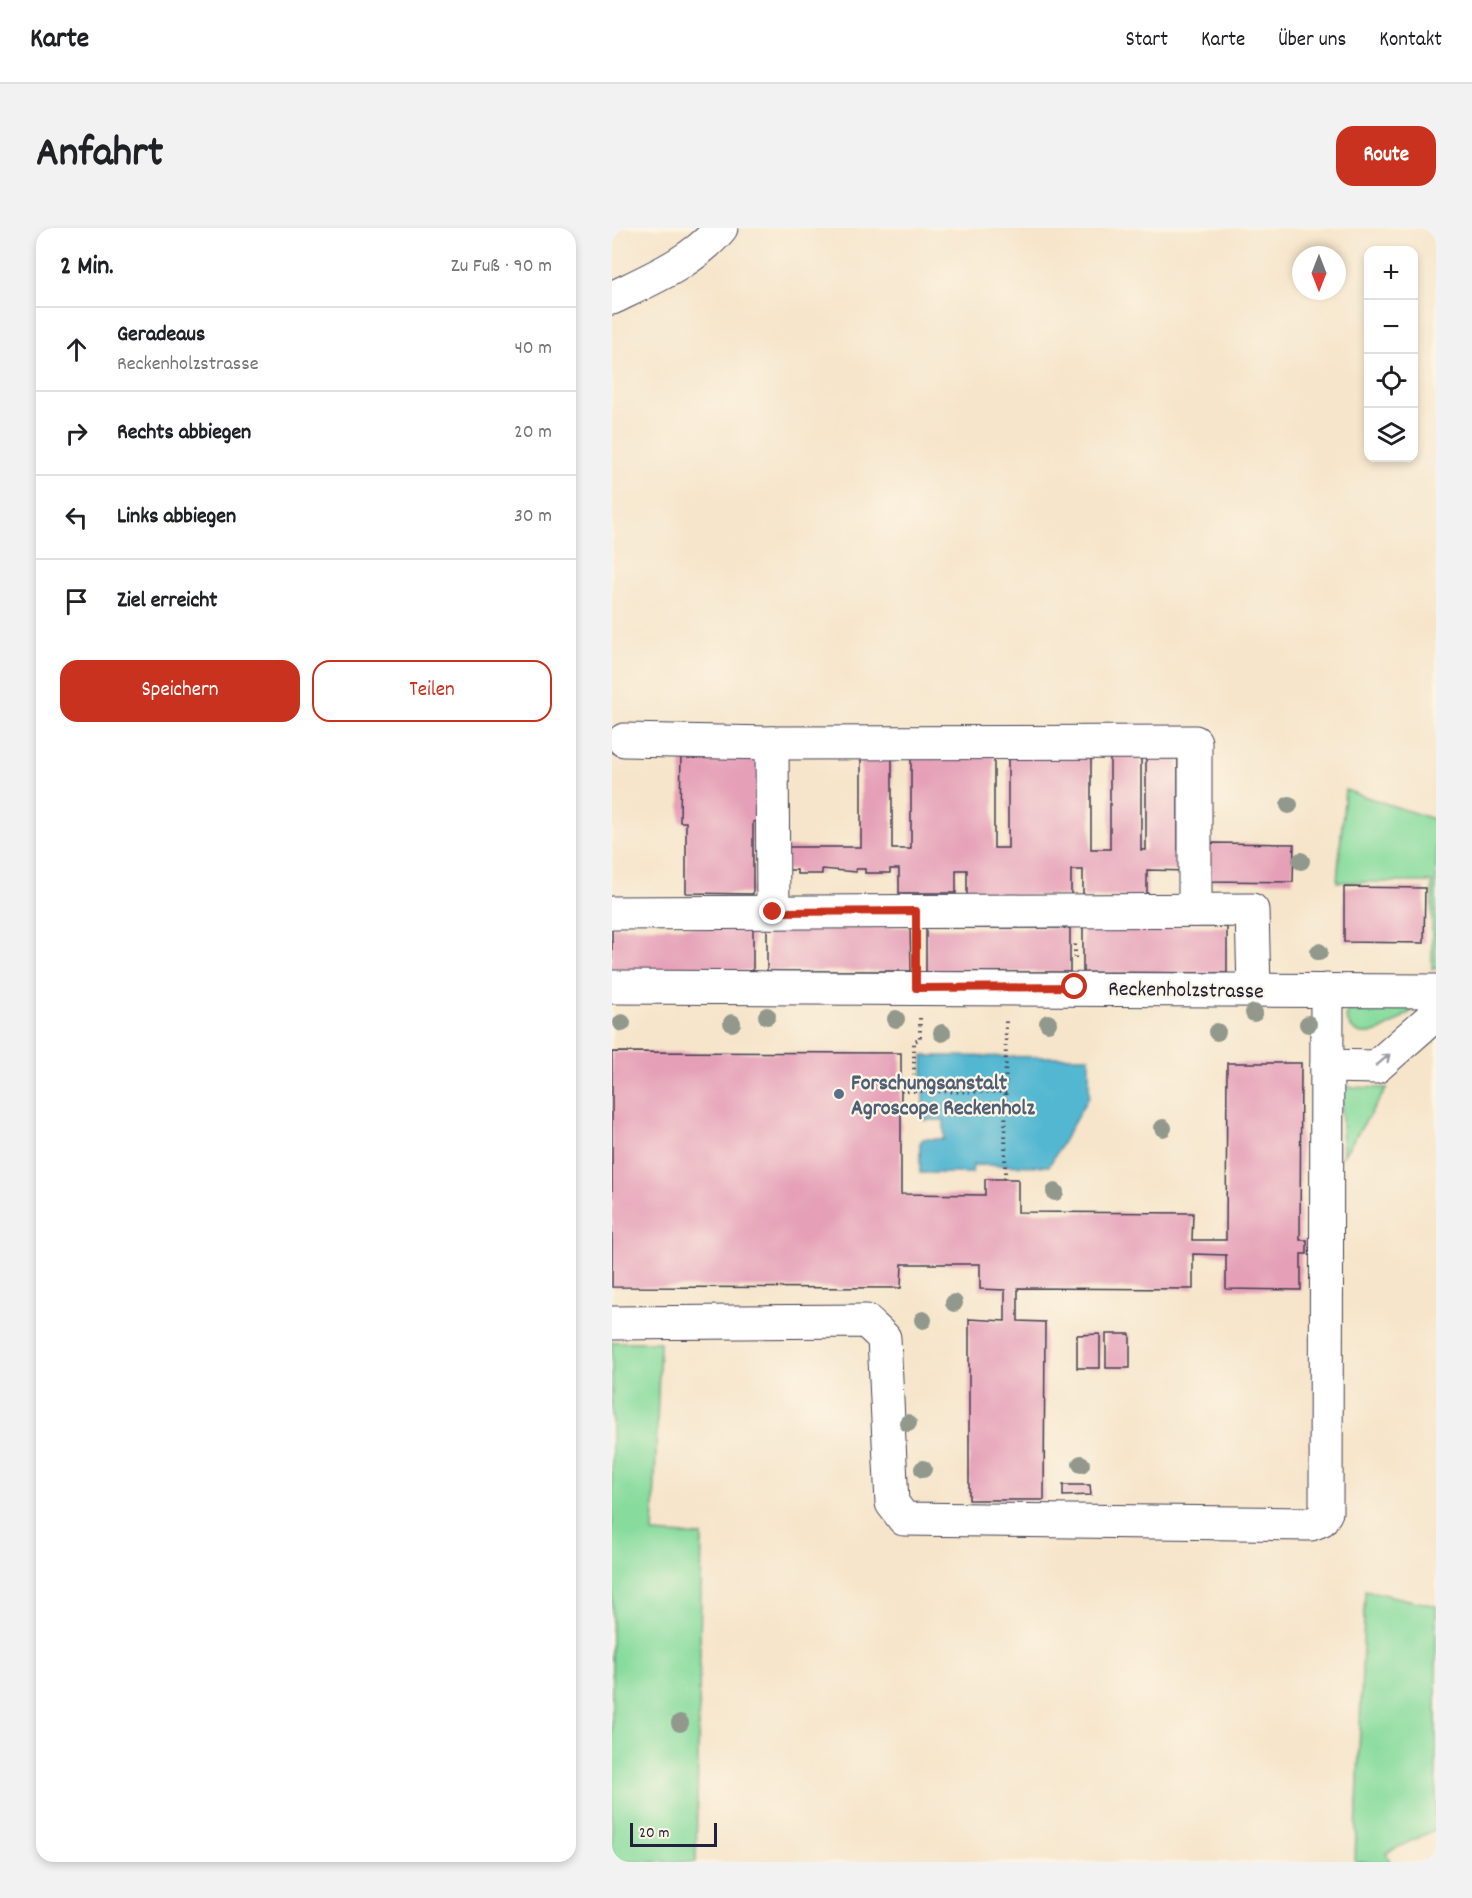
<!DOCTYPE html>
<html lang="de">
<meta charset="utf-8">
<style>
:root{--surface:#fff;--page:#f2f2f2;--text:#202124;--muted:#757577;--line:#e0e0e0;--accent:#c8321e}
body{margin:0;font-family:Dekko,sans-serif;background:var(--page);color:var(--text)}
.controls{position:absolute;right:18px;top:18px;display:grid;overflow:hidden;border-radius:12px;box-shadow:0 3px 9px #0003}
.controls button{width:54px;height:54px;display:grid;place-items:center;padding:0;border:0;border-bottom:2px solid var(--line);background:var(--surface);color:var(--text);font:30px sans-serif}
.compass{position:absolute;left:680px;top:18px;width:54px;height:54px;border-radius:50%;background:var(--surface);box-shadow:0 3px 9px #0003;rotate:180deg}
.scale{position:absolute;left:18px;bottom:15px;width:87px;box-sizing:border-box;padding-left:6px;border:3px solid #22223b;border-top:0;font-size:16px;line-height:21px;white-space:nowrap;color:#22223b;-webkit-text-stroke:4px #fcf5e5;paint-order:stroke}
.stop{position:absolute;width:18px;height:18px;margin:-14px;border:4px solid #c8321e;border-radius:50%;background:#fff}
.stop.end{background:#c8321e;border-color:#fff;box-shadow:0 2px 6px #0008}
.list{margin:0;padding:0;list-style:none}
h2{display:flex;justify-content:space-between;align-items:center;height:78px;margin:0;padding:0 24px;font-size:26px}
h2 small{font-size:20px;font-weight:400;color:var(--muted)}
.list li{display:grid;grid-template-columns:39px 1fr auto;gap:18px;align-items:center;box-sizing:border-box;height:84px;padding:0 24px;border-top:2px solid var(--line)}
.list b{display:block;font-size:22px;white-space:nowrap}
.list p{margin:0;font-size:20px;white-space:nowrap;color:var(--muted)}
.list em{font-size:20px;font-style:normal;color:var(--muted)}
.actions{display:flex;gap:12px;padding:18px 24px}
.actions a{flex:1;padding:14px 0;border:2px solid var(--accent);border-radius:18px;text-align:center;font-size:21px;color:var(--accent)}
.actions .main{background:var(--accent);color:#fff}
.icon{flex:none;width:33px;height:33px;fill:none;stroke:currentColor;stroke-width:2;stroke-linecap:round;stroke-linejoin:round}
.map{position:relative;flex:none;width:824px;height:1634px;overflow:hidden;border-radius:18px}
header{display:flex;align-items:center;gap:36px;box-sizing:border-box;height:84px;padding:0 30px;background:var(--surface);border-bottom:2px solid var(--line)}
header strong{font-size:28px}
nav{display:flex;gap:33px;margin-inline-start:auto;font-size:21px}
.intro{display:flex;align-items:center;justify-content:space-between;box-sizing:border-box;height:144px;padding:0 36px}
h1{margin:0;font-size:42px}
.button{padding:15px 27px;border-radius:18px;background:var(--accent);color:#fff;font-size:21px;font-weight:700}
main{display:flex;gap:36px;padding:0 36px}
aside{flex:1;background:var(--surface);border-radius:18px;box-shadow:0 3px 9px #0003}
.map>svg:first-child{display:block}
.green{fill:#87db9d;stroke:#547e6c;stroke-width:1.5}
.water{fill:#52b7d1;stroke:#3a6c86;stroke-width:1.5}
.building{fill:#e59fb7}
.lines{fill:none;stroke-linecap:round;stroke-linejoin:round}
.minor-casing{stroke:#423f51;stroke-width:35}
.path{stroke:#423f51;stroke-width:4;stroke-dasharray:1.5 4.5;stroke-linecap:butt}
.minor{stroke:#fff;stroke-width:33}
.tree{fill:#92998c}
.oneway{stroke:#9c9ca7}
.route{stroke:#c8321e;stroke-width:8}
.service-dot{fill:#5c6f8a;stroke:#fcf5e5;stroke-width:2}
.labels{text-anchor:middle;stroke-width:4.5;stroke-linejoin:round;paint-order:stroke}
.street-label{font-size:22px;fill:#22223b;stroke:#fcf5e5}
.service-label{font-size:22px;font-weight:bold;fill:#4e5e75;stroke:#fcf5e5;text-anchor:start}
</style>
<header>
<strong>Karte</strong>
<nav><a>Start</a><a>Karte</a><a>Über uns</a><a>Kontakt</a></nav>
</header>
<div class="intro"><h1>Anfahrt</h1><a class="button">Route</a></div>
<main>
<aside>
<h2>2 Min.<small>Zu Fuß · 90 m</small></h2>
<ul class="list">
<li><svg class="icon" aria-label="ahead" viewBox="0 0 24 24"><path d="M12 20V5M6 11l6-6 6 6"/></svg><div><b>Geradeaus</b><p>Reckenholzstrasse</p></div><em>40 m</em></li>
<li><svg class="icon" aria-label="right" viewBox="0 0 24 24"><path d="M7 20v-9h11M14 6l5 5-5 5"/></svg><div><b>Rechts abbiegen</b></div><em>20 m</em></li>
<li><svg class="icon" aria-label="left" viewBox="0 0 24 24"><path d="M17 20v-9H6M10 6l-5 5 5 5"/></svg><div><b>Links abbiegen</b></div><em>30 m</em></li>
<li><svg class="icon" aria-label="arrive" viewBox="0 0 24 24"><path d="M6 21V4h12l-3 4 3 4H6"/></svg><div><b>Ziel erreicht</b></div></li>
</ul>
<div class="actions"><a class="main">Speichern</a><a>Teilen</a></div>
</aside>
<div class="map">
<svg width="824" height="1634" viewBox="0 0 824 1634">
<rect width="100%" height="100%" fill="#fcf5e5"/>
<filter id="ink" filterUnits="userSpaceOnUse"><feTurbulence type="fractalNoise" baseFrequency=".0167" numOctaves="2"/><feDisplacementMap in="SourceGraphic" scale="12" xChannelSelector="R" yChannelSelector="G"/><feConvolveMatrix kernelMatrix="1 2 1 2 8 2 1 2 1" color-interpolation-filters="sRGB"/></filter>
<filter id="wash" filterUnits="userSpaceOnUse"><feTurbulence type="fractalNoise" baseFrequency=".008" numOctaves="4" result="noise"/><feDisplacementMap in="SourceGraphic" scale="24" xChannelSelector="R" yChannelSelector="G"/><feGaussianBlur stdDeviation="1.35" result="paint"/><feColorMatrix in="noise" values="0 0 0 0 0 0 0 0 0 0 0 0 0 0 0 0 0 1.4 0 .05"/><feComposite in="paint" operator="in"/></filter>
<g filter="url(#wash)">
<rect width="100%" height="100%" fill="#f6e5cb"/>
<g class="green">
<polygon points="733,562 824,592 824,741 820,741 820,654 725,654"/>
<path d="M740,776L808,777C787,791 747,828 734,789Z"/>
<polygon points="729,859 775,860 731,928"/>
<polygon points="0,1114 48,1114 41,1305 90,1308 84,1634 2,1634 0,1632"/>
<polygon points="753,1362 824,1378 824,1601 774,1625 778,1634 743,1634"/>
</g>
<polygon class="water" points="311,828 477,829 477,868 437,938 361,937 360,945 308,945 308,915 311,911 332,911 332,892 311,892"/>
<g id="blocks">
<g class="building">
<polygon points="249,521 280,521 280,621 299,621 299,522 382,522 382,620 396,620 396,523 479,523 479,621 498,621 498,522 529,522 529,622 534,622 534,523 566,523 566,622 577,622 577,643 535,642 535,669 471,669 471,642 459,642 459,668 355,667 355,642 344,642 344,665 287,665 287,641 278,641 278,645 253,645 253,641 244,641 244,644 210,641 210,646 185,646 185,642 175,642 175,619 249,619"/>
<polygon points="69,522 147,522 146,594 141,594 141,666 74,665 74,594 68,594"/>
<polygon points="594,615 682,616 681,654 593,653"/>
<polygon points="732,659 813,660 812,715 732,714"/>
<polygon points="471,698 615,699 615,745 471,744"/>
<rect x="0" y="699" width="141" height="44"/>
<polygon points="155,699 298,699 299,743 155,743"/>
<rect x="314" y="700" width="144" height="44"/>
<polygon points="0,824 289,825 289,966 373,967 373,951 406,951 406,984 581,985 580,1012 614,1012 615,835 689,835 688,1012 695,1012 695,1026 689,1026 689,1062 614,1061 614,1027 581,1026 581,1061 406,1060 406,1093 433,1094 432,1272 357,1272 357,1091 393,1093 393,1062 368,1061 368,1036 290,1036 289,1060 0,1059"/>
<polygon points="488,1106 488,1140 465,1140 465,1107"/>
<rect x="494" y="1106" width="24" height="34"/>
<polygon points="451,1257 478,1257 479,1267 451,1268"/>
</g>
</g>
</g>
<g filter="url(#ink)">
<use href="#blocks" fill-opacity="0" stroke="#423f51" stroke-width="1.5"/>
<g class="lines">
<defs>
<g id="minor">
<path d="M0,70C39,51 81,34 109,0"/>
<polyline points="12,512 160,515 583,514 583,682"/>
<polyline points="160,515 161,684"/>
<polyline points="0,685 640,682 642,761"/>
<polyline points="0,759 824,763"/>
<polyline points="715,838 764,839 824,786"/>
<polyline points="0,1095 254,1093 272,1110 280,1275 292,1291 699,1296 709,1292 714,1284 715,762"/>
</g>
</defs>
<use href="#minor" class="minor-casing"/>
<g class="path">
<polyline points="304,714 304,731"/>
<polyline points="463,730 463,714"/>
<polyline points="308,790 308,811 302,813 302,863 394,864"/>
<polyline points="289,863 302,863"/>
<polyline points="393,951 394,790"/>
</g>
<use href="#minor" class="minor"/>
</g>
<g class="tree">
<circle cx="677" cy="577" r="9"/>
<circle cx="689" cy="633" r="9"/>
<circle cx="707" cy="724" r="9"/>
<circle cx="642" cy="785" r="9"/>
<circle cx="155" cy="788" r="9"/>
<circle cx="284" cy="791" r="9"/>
<circle cx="10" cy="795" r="9"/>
<circle cx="120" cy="795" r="9"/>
<circle cx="436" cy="795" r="9"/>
<circle cx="696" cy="796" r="9"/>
<circle cx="605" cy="804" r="9"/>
<circle cx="330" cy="805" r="9"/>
<circle cx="551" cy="900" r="9"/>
<circle cx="443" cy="964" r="9"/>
<circle cx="342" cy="1075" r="9"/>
<circle cx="311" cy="1092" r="9"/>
<circle cx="296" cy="1195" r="9"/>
<circle cx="469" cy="1236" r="9"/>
<circle cx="311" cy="1241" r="9"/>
<circle cx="68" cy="1495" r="9"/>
</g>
<defs><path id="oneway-shaft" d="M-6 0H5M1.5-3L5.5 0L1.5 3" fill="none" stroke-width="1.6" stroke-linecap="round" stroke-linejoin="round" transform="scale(1.5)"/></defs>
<use class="oneway" href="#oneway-shaft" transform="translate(771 832) rotate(-40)"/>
</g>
<g class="lines" filter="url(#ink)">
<polyline class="route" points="161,684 304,683 304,760 463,759"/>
</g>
<circle class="service-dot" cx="227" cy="866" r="6"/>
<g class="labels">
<g class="street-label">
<text transform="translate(574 760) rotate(1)" y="8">Reckenholzstrasse</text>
</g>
<g class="service-label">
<text x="239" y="861">Forschungsanstalt<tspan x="239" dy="25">Agroscope Reckenholz</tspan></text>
</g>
</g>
</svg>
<div class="controls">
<button>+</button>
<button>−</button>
<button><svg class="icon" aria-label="locate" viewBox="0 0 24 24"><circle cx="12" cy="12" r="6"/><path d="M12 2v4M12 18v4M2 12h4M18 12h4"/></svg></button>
<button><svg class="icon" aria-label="layers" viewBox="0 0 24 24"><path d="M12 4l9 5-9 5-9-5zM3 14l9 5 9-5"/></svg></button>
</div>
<svg class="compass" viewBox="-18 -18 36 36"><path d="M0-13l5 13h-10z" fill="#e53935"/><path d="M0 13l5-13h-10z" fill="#757577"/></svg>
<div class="scale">20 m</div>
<div class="stop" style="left:463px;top:759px"></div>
<div class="stop end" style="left:161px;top:684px"></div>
</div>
</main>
